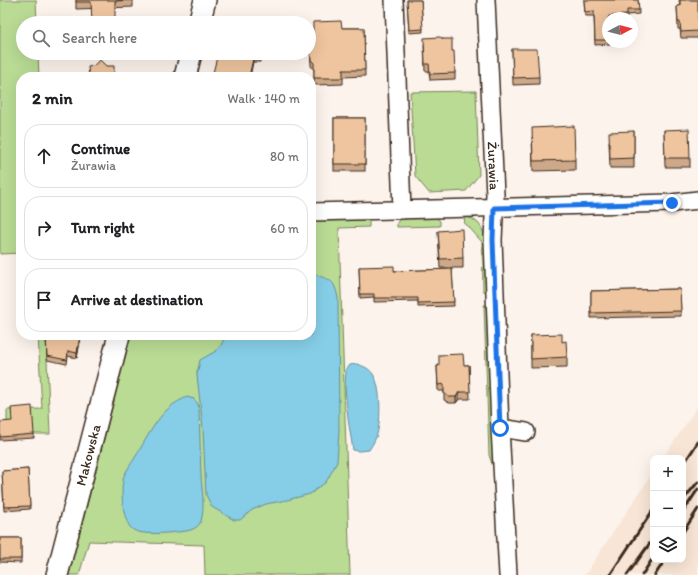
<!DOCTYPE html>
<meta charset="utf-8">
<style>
:root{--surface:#fff;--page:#f2f2f2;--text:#202124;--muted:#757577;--line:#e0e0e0}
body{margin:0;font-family:Itim,sans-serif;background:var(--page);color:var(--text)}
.controls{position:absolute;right:12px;bottom:12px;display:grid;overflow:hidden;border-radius:8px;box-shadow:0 4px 16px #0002}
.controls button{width:36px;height:36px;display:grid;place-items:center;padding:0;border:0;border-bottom:1px solid var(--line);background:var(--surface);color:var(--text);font:20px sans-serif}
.compass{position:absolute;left:602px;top:12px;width:36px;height:36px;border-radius:50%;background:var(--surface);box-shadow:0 4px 16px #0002;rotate:83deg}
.stop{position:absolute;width:12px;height:12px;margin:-9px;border:3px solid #1a73e8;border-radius:50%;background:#fff}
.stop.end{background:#1a73e8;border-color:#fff;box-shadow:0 1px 4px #0008}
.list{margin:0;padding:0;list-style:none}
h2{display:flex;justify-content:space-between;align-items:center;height:52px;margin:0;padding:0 16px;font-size:17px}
h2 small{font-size:13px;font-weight:400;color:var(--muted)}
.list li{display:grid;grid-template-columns:26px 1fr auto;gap:12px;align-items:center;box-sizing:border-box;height:64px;margin:0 8px 8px;padding:0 8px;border:1px solid var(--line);border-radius:16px}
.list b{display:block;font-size:15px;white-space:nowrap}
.list p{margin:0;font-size:13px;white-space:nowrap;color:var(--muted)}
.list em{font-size:13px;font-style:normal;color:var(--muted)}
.icon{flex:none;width:22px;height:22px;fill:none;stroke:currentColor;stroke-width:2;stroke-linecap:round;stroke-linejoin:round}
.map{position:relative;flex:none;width:698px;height:575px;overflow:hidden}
.search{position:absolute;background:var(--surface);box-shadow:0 4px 16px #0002;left:16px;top:16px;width:300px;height:44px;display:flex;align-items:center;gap:10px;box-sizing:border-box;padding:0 14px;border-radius:22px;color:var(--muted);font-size:15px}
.panel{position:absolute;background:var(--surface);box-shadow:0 4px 16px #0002;left:16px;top:72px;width:300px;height:268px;border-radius:16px}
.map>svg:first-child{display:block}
.built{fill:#f8e5d5}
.green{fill:#b9db94;stroke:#7a8259}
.water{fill:#86cee7;stroke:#688c97}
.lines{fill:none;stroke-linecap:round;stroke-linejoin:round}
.minor-casing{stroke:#3b2a1e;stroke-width:20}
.tertiary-casing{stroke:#3b2a1e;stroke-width:24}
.minor{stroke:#fff;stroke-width:17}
.tertiary{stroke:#fff;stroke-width:21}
.rail{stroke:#3b2a1e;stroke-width:3}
.wall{fill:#cea989;stroke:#3b2a1e}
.shaded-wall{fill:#a78a6f;stroke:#3b2a1e}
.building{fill:#efc59f;stroke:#3b2a1e}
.route{stroke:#1a73e8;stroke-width:5}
.labels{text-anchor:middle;stroke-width:3;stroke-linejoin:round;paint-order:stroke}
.street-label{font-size:14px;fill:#3b2a1e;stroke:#fff}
</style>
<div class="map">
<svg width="698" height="575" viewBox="0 0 698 575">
<rect width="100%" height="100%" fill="#fcf3ec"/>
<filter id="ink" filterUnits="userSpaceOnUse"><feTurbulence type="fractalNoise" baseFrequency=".025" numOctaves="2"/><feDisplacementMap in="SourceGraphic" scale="8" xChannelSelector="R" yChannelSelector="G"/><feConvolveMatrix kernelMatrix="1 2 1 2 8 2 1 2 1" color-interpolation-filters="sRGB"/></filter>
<g filter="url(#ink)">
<polygon class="built" points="698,406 698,575 585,575 653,472 653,560 683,560 683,458 663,458"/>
<g class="green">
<polygon points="0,0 36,0 37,23 23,23 23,53 38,53 39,77 21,77 21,253 0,254"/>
<polygon points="476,91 479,175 466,191 429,193 415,176 410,92"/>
<polygon points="434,216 440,221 440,226 397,227 397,223 400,218"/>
<path d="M464,216C470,218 474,219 478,223C490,235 487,274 488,291H483L482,242L467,225H465Z"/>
<polygon points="367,218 369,221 369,227 339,228 350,575 205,575 204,545 89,541 79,575 69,575 131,335 242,335 200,369 197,370 198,382 311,335 311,219"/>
<polygon points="484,305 488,305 503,575 499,575 495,473 489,455"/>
<polygon points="38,335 46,335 50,434 34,434 12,425 7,425 7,410 42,409"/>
</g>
<g class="water">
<path d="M311,271C327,283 333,273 338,298L339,431L337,462L326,482L310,494L287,500L266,504L252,510L240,520H234L212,507L206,495L203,429L197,375L200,360L216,351L220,347L226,335H311Z"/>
<path d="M357,364C363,366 369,368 373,374C381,385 381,417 378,430C377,437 373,444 369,450L359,451L353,450L348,419L345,387L346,370L350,365Z"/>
<path d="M187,397L194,399L198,404L199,409C200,431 200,454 201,476C202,490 205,508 201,521C197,531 186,531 177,532C167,533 140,536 132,529C122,520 120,488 124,476C127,469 132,463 136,456C145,441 156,419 169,408C174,403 181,400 187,397Z"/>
</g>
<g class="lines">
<defs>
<g id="minor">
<polyline points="394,0 402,210"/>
<path id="s1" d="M486,0L495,195L493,240L500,428L508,575"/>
<polyline points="311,212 672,203 698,200"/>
<polyline points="500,428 526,432"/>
</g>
<g id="tertiary">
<polyline points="199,23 205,0"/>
<polyline points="185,77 191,53"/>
<path id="s2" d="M57,575L119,335"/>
</g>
</defs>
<use href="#minor" class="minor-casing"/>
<use href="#tertiary" class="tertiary-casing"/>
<use href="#minor" class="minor"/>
<use href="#tertiary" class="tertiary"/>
<g class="rail">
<polyline points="683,465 698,442"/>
<polyline points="683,500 698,482"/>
<polyline points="683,512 698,489"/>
<polyline points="683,532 698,509"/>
<polyline points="610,575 653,510"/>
<polyline points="627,575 653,539"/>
<polyline points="642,575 653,558"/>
<polyline points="655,575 665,560"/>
</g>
</g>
<g class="wall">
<polygon points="76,0 133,0 133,7 76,9"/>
<polygon points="407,0 421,0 423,32 409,33"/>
<polygon points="584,0 638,0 639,14 627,15 627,18 608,18 608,42 610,42 610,44 595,45 594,16 585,16"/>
<polygon points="679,0 698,0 698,38 681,38 680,29 678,29 677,6 680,6"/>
<polygon points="342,28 364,28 365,76 343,77 343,84 314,85 314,70 311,66 310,47"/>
<polygon points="424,44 452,51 455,73 455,79 430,80 429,71 425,71"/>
<polygon points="512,49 539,77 539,84 513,85"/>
<polygon points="260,53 260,62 253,62 240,56"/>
<rect x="334" y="118" width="31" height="53"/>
<polygon points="664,130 690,158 690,167 665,167"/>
<polygon points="634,131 634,168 610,168 609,141"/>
<polygon points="532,137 575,160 575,170 533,171"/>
<polygon points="438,231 463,258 463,268 440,268"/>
<polygon points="359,267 394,271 452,269 454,306 418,307 418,301 374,302 374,297 360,298"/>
<polygon points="680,289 681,316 591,318 591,291"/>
<polygon points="46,335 80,341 77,358 68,356 67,364 47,360"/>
<polygon points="531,335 562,342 567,357 567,367 531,368"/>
<polygon points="469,365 470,399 459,399 456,403 449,403 444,400 444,391 438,391 437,366"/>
<polygon points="0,422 34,434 34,438 0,440"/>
<polygon points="28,469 30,509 4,511 2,471"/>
<polygon points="0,538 21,538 21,563 0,562"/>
</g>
<g class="shaded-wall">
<polygon points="253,59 253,62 250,77 249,77"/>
<polygon points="80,336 80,341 77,358 77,353"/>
<polygon points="459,392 459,399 456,403 456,397"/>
</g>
<g class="building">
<polygon points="76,0 133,0 115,1 115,23 92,23 91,2 76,2"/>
<polygon points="407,0 421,0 423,29 409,30"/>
<polygon points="584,0 638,0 639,10 627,10 627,15 609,16 609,18 608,18 608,40 595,40 594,11 585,12"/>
<polygon points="680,0 698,0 698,31 681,32 680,22 678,22 677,6 680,6"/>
<polygon points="341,21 342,28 364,28 365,70 343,70 343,78 314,78 314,63 311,60 310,41 313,37 313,22"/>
<polygon points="440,37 443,39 452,39 452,51 454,51 455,73 430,74 429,64 425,64 424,38"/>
<polygon points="512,49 537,49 539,77 513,78"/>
<polygon points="218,53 231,53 241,56 240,53 260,53 260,59 253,59 249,77 212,77"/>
<polygon points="100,60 106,66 114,66 114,77 89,77 88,67 93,66"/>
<rect x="334" y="118" width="31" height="46"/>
<polygon points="574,126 575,160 533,161 532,128"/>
<polygon points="689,129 690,158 665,158 664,130"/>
<polygon points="634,131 634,158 610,159 609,132"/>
<polygon points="462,229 463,258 440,259 438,231"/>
<polygon points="394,266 394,271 452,269 454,302 418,303 418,298 374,298 374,294 360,294 359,267"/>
<polygon points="680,289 681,311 591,313 591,291"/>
<polygon points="562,334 562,342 566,341 567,357 531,359 531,335"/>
<polygon points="46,335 77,335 80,336 77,353 68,351 67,360 47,356"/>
<polygon points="463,354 464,365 469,365 470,392 459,392 456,397 449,397 444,393 444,384 438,385 437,366 439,366 439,355"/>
<polygon points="32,406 34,434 0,437 0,422 12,421 11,408"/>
<polygon points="28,469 30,506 4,507 2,471"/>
<rect x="0" y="538" width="21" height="21"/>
</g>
</g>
<g class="lines" filter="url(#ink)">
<polyline class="route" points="500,428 493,240 494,208 672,203"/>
</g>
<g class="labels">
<g class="street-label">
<text dy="5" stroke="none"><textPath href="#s1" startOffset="166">Żurawia</textPath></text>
<text dy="5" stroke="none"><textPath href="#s2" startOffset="124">Makowska</textPath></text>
</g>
</g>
</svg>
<div class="controls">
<button>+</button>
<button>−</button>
<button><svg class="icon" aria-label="layers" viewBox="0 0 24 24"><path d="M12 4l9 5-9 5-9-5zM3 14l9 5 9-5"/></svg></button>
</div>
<svg class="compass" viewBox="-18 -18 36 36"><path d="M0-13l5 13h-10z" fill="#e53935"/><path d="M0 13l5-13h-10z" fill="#757577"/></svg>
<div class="stop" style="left:500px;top:428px"></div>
<div class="stop end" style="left:672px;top:203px"></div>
<div class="search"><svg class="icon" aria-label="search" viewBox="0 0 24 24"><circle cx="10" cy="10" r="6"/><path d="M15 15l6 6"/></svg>Search here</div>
<section class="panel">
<h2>2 min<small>Walk · 140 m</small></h2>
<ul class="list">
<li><svg class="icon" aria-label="ahead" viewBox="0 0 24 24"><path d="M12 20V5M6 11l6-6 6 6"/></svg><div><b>Continue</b><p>Żurawia</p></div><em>80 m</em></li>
<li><svg class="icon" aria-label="right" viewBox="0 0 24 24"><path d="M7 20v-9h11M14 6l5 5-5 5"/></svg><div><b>Turn right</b></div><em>60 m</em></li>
<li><svg class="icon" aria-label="arrive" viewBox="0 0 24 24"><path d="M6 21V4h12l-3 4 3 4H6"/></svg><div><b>Arrive at destination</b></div></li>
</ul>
</section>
</div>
